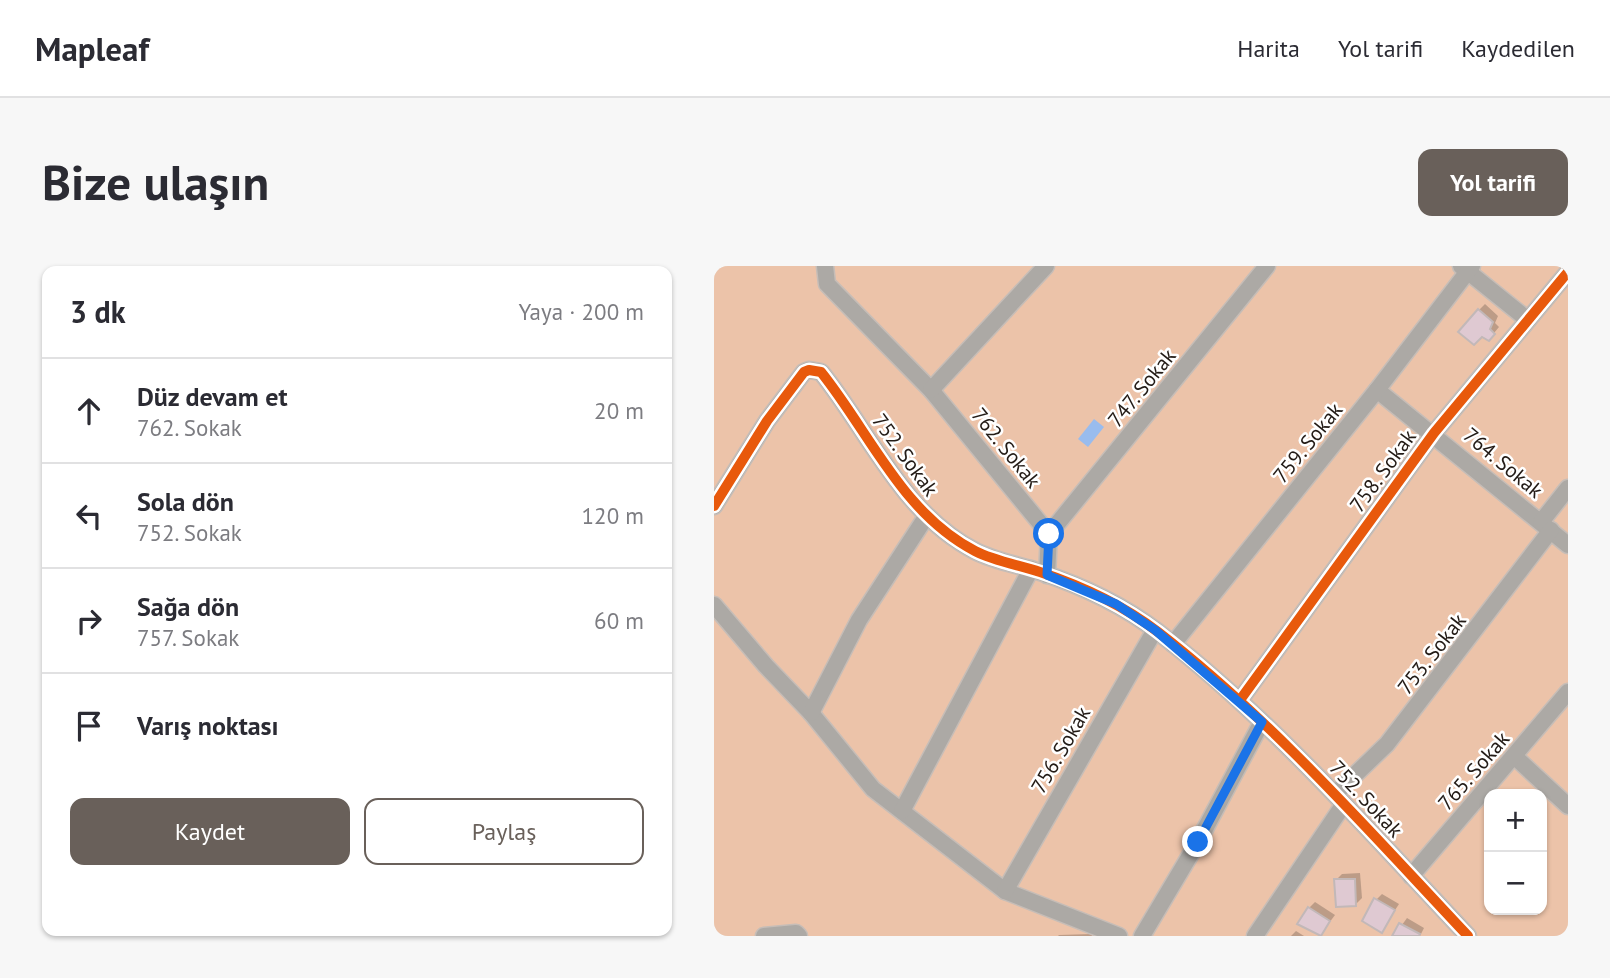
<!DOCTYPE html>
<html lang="tr">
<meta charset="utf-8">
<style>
:root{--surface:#fff;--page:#f7f7f7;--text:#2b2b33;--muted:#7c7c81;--line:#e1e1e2;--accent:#69605a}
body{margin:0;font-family:"PT Sans",sans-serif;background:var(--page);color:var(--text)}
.controls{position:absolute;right:21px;bottom:21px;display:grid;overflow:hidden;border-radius:14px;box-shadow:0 2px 5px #0004}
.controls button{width:63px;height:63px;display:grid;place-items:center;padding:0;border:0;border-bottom:2px solid var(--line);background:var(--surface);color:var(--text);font:35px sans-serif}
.stop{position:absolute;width:21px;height:21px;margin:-16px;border:5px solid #1a73e8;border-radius:50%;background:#fff}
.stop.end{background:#1a73e8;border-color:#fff;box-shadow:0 2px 7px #0008}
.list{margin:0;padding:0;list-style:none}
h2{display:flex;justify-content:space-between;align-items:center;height:91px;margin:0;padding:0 28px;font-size:30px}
h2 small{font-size:23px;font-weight:400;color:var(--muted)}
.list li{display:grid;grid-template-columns:46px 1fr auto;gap:21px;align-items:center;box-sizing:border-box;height:105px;padding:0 28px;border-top:2px solid var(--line)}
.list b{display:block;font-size:26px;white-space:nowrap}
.list p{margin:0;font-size:23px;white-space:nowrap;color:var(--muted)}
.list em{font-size:23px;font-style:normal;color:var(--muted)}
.actions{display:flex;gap:14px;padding:21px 28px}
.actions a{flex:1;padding:16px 0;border:2px solid var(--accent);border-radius:14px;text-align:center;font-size:24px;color:var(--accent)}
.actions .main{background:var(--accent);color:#fff}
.icon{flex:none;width:38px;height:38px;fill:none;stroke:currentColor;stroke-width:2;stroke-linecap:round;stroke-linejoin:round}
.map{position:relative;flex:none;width:854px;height:670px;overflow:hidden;border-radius:14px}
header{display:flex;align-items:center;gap:42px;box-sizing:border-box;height:98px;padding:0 35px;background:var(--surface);border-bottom:2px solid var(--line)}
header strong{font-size:33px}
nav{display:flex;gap:38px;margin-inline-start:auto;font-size:24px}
.intro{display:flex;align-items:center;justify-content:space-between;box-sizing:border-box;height:168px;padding:0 42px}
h1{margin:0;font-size:49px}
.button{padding:18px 32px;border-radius:14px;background:var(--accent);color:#fff;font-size:24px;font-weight:700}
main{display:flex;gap:42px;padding:0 42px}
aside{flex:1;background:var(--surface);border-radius:14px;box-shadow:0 2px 5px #0004}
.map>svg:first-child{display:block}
.green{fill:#ecc3a9;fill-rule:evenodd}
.water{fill:#99bcee}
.shadow{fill:#0003}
.building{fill:#dfc9d2;stroke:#c2b8b8;stroke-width:2}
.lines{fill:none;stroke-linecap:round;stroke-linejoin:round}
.minor-casing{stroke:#c6bdb7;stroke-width:19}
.minor{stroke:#aca9a5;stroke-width:16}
.cycleway-casing{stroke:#fff;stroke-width:15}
.cycleway{stroke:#e8590c;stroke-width:10}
.route{stroke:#1a73e8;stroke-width:9}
.labels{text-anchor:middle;stroke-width:5;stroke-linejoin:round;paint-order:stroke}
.street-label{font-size:21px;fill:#231b16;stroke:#fff}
</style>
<header>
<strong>Mapleaf</strong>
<nav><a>Harita</a><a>Yol tarifi</a><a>Kaydedilen</a></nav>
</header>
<div class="intro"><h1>Bize ulaşın</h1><a class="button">Yol tarifi</a></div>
<main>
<aside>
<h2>3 dk<small>Yaya · 200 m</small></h2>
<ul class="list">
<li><svg class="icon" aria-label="ahead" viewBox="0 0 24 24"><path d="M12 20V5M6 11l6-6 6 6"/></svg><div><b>Düz devam et</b><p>762. Sokak</p></div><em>20 m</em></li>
<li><svg class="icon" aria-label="left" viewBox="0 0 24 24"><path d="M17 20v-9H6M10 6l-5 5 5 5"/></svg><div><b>Sola dön</b><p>752. Sokak</p></div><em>120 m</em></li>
<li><svg class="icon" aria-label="right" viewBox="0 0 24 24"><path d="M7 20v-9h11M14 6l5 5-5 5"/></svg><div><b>Sağa dön</b><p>757. Sokak</p></div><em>60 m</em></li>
<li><svg class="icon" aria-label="arrive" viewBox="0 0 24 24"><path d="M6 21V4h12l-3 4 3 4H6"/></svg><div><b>Varış noktası</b></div></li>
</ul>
<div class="actions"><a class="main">Kaydet</a><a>Paylaş</a></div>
</aside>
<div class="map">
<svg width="854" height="670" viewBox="0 0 854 670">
<rect width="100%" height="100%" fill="#ece0d8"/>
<path class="green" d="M0,0H854V670H0ZM775,528H828V644H775Z"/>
<polygon class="water" points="380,153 390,161 374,181 364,173"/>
<g class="shadow">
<polygon points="771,38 784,50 781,57 785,61 775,73 765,44"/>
<polygon points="646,607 648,632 642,638 622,614 628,608"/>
<polygon points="668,628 685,638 668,664 662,634"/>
<polygon points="601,636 621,649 606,669 595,642"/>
<polygon points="693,652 710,662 706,670 680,670"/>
<polygon points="582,665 590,670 577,670"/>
<polygon points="378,668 378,670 344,670 345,669"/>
</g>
<g class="building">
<polygon points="764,43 779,56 776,63 781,68 775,75 768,71 760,79 744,66"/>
<polygon points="620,613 641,613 642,640 622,641"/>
<polygon points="660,632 681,644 668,667 648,655"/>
<polygon points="594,641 616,655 607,670 583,658"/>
<polygon points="685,657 706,668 705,670 678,670"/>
</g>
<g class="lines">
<defs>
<g id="minor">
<polyline points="111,0 113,18 217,124 335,268 333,309"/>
<polyline points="747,0 814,54"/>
<polyline points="217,124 332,0"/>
<polyline points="663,124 854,279"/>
<path d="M0,240L53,155L90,106L95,104L107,106C156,167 188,247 261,285C280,295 305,299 326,306C368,320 409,339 444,366C559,455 655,565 754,670"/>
<polyline points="827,256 854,222"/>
<polyline points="335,268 553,0"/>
<polyline points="0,339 52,400 97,447 159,523 291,625 405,670"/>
<polyline points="459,378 663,124 758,0"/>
<polyline points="526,434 720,167 854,6"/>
<polyline points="97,447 145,354 212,251"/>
<polyline points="800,490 854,540"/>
<polyline points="621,528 673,478 837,264"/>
<polyline points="188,545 317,303"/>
<polyline points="697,610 854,426"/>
<polyline points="291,625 441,364"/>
<polyline points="50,670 82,667 85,670"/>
<polyline points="428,670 484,576 548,456"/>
<polyline points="541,670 630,538"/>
</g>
</defs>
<use href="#minor" class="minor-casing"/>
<use href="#minor" class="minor"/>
<defs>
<g id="cycleway">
<path d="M0,240L53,155L90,106L95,104L107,106C156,167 188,247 261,285C280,295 305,299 326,306C368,320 409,339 444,366C559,455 655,565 754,670"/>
<polyline points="526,434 720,167 854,6"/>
</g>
</defs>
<use href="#cycleway" class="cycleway-casing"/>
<use href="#cycleway" class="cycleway"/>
</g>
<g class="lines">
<polyline class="route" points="335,268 333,309 402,338 441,364 548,456 484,576"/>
</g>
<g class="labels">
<g class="street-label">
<text transform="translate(428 122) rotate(-51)" y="7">747. Sokak</text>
<text transform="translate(594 177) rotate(-51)" y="7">759. Sokak</text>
<text transform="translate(292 182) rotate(51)" y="7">762. Sokak</text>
<text transform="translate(191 189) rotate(54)" y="7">752. Sokak</text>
<text transform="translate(789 197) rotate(40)" y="7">764. Sokak</text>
<text transform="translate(669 205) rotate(-54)" y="7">758. Sokak</text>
<text transform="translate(718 388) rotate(-52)" y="7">753. Sokak</text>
<text transform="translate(347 484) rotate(-60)" y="7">756. Sokak</text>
<text transform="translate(760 505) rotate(-49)" y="7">765. Sokak</text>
<text transform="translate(652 533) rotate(47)" y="7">752. Sokak</text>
</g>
</g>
</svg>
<div class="controls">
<button>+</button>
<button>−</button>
</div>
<div class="stop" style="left:335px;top:268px"></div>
<div class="stop end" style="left:484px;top:576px"></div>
</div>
</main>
